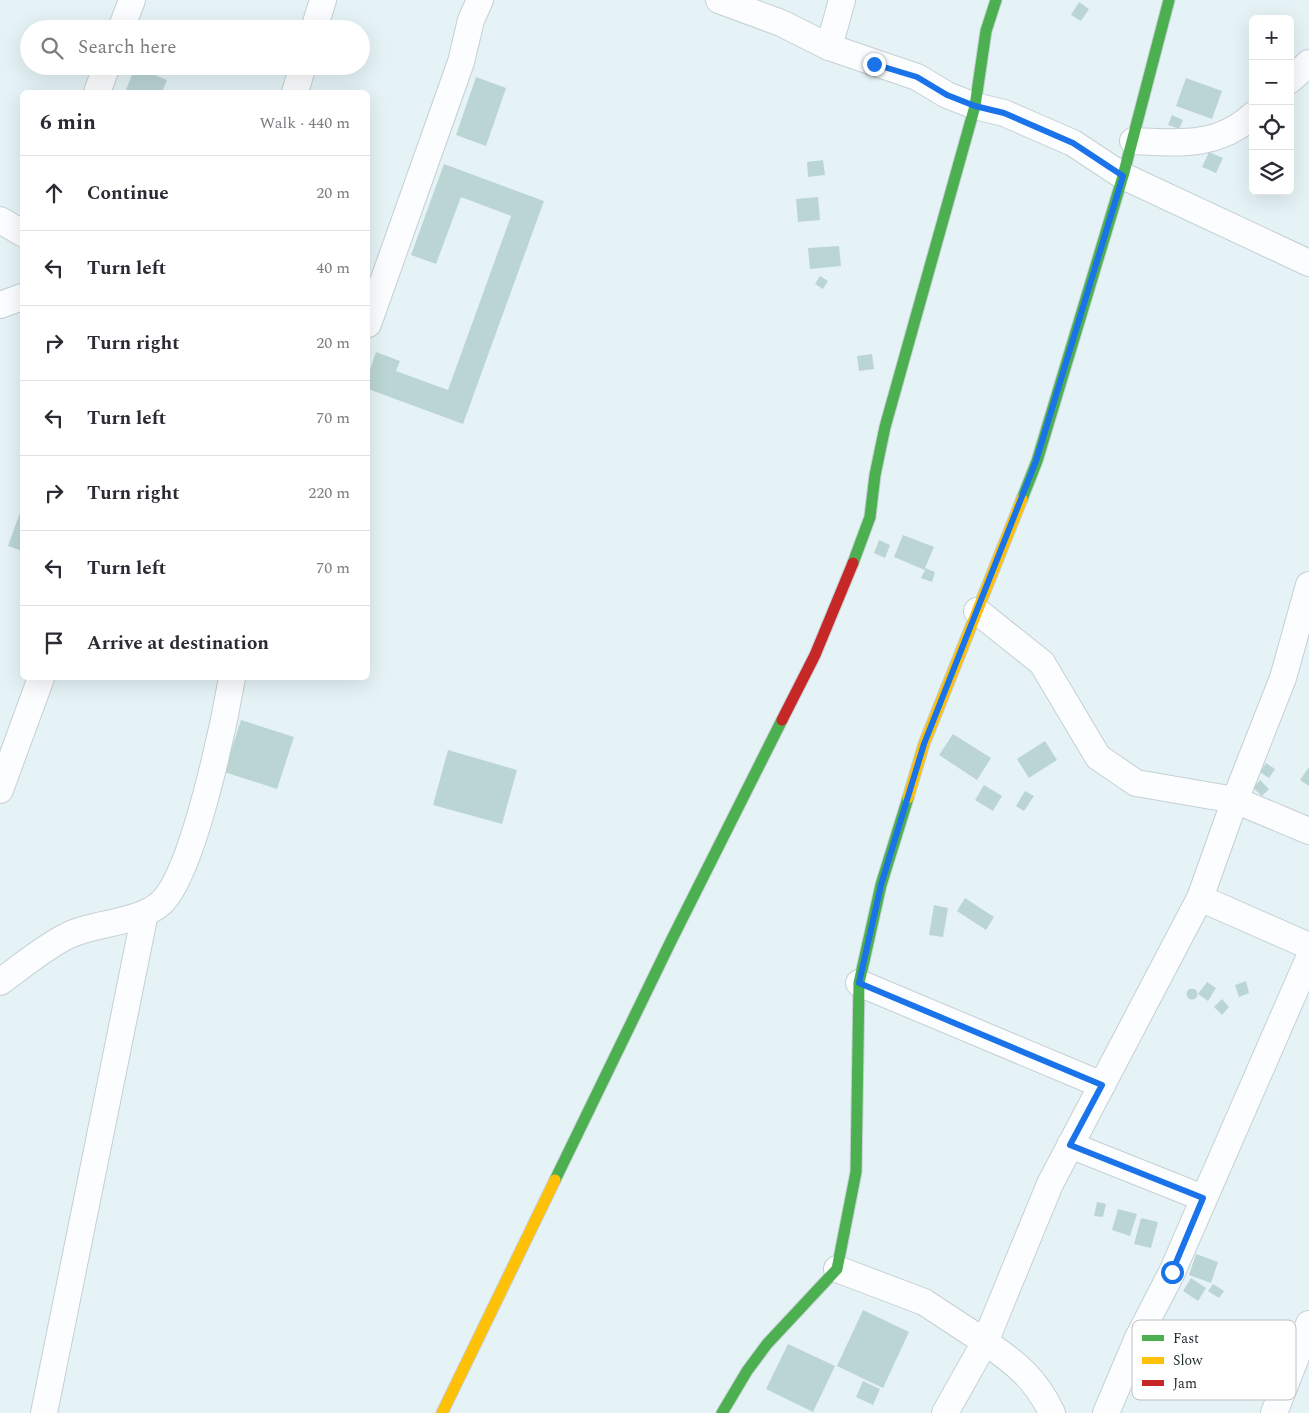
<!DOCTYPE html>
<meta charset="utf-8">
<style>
:root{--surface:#fff;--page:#f7f7f7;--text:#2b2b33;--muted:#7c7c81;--line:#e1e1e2}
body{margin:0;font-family:Spectral,serif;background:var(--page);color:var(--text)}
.controls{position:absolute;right:15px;top:15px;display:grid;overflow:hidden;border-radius:8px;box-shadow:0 5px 20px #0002}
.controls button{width:45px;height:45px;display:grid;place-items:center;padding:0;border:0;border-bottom:1px solid var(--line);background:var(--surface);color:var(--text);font:25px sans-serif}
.stop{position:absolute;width:15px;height:15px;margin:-11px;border:4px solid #1a73e8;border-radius:50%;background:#fff}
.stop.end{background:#1a73e8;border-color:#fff;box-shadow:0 1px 5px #0008}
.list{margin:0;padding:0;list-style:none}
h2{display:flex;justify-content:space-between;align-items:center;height:65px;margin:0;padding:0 20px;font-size:21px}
h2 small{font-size:16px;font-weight:400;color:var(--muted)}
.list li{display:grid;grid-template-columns:32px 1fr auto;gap:15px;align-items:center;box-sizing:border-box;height:75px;padding:0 20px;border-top:1px solid var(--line)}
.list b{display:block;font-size:19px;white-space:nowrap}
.list em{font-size:16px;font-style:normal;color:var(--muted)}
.icon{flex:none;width:28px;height:28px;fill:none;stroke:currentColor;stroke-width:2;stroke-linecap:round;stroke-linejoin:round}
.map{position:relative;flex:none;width:1309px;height:1413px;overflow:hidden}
.search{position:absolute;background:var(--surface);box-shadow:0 5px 20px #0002;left:20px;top:20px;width:350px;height:55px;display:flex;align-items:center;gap:12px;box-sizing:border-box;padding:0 18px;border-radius:28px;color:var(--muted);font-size:19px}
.panel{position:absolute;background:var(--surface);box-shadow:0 5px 20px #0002;left:20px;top:90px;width:350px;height:590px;border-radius:8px}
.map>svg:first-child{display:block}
.building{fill:#bbd5d5}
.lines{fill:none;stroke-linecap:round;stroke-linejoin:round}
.street-casing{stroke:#c5d0d3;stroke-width:28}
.fast-casing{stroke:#c5d0d3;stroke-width:13}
.slow-casing{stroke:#c5d0d3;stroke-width:13}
.jam-casing{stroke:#c5d0d3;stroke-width:13}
.street{stroke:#fbfdfe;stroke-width:26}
.fast{stroke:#4caf50;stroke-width:11}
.slow{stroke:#ffc107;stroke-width:11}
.jam{stroke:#c62828;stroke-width:11}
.route{stroke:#1a73e8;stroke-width:6}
.key{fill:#fff;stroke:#bdc0c0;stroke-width:1}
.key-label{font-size:14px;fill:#222c2e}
</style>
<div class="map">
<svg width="1309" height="1413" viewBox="0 0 1309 1413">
<rect width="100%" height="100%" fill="#e5f3f7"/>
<g class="building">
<polygon points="1079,2 1089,9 1081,21 1071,15"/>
<polygon points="135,67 167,80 162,92 133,92 126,90"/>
<polygon points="476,77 506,88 486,146 456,135"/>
<polygon points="1186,78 1222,91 1212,119 1176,106"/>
<polygon points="1172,115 1183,120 1179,129 1168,125"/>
<polygon points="1209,152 1223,158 1216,173 1202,167"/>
<polygon points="823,160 825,175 808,177 807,162"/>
<polygon points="444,164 544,201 463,424 368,389 368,376 376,352 400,361 396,371 448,390 511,216 461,197 436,264 411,255"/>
<polygon points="818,197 820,220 798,222 796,199"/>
<polygon points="839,246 841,266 810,269 808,248"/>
<polygon points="820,276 828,281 823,289 815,284"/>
<polygon points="872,354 874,369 859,371 857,356"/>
<polygon points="22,507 22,551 8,546"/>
<polygon points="903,535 934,547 925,568 935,572 932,582 921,578 925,570 894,557"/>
<polygon points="879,540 890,545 885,558 874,553"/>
<polygon points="241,720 294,737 277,789 224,772"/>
<polygon points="953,734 991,758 977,780 939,755"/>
<polygon points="1045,741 1057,760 1029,778 1017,759"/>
<polygon points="448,750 517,770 502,824 433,805"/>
<polygon points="1266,763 1275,769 1269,778 1260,772"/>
<polygon points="1309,767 1309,786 1300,780"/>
<polygon points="1260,780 1269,789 1262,796 1253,788"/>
<polygon points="984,785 1002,796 993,811 975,800"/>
<polygon points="1025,791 1034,796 1024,811 1016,806"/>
<polygon points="965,898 994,917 986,930 957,911"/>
<polygon points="934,905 948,908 943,937 929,935"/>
<polygon points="1246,981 1249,993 1239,997 1235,985"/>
<polygon points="1207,982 1216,988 1208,1001 1198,994"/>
<circle cx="1192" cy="994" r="5.5"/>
<polygon points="1222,999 1229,1007 1222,1015 1214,1007"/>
<polygon points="1097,1202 1106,1204 1103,1217 1094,1216"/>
<polygon points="1118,1209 1137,1214 1130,1236 1112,1230"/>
<polygon points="1141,1218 1158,1222 1151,1248 1134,1244"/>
<polygon points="1196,1254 1218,1262 1211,1283 1189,1275"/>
<polygon points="1191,1278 1206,1288 1198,1301 1183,1291"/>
<polygon points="1213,1284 1224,1291 1219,1298 1208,1291"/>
<polygon points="863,1310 909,1332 883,1388 837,1366"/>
<polygon points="788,1344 835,1366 813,1412 766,1389"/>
<polygon points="863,1381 880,1389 873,1405 856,1397"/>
</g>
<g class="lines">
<defs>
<g id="street">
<polyline points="719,0 781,23 829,47 917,77 947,95 975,106 1004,113 1073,143 1123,176 1309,263"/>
<polyline points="121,29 132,0"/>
<polyline points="314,29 323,0"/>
<polyline points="829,47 842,0"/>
<polyline points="1290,80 1309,63"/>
<polyline points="97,92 107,66"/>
<polyline points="295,92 303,66"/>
<path d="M1133,141C1178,143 1217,148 1253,115"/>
<polyline points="0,220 22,233"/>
<polyline points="0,305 22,297"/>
<polyline points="368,324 461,62 471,20 480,0"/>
<polyline points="977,611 1042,663 1098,757 1136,783 1235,800 1309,831"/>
<polyline points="0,790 41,678"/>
<polyline points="1200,898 1309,946"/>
<path d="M0,982C21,967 42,949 65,937C93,922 138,924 161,903C193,874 224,724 232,678"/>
<polyline points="859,983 1102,1085"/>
<polyline points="1070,1145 1203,1198"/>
<polyline points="837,1269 924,1302 985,1342 945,1413"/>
<polyline points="44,1413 145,913"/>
<path d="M1052,1413C1036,1379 1015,1362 985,1342L1050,1184L1200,898L1235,800L1283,678L1309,585"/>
<polyline points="1106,1413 1137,1340 1172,1272 1309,958"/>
<polyline points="1274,1413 1309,1324"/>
</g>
<g id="fast">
<polyline points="1022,499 1037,461 1123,176 1169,0"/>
<polyline points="853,563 870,517 875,475 885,427 975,106 986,31 996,0"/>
<polyline points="555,1180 671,941 782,720"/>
<polyline points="722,1413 747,1371 767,1344 837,1269 856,1172 859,983 881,885 908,798"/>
</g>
<g id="slow">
<polyline points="908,798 924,744 1022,499"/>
<polyline points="442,1413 555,1180"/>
</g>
<polyline id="jam" points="782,720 815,655 853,563"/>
</defs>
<use href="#street" class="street-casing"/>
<use href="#fast" class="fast-casing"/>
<use href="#slow" class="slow-casing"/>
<use href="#jam" class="jam-casing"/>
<use href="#street" class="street"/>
<use href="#fast" class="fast"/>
<use href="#slow" class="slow"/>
<use href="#jam" class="jam"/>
</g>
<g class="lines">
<polyline class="route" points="874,64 917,77 947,95 975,106 1004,113 1073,143 1123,176 1036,461 924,744 881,885 859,983 1102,1085 1070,1145 1203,1198 1172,1272"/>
</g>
<rect x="1132" y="1320" width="164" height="80" rx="8" class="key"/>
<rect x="1142" y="1335" width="22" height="6" fill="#4caf50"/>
<rect x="1142" y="1357" width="22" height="7" fill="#ffc107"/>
<rect x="1142" y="1380" width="22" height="6" fill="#c62828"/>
<g class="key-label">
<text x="1173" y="1343">Fast</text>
<text x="1173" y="1365">Slow</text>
<text x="1173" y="1388">Jam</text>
</g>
</svg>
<div class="controls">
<button>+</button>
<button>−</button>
<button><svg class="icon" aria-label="locate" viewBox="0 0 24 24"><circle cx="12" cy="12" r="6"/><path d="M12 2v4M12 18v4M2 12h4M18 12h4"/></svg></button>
<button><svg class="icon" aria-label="layers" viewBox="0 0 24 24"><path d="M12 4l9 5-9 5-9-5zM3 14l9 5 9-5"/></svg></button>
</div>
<div class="stop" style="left:1172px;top:1272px"></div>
<div class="stop end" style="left:874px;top:64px"></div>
<div class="search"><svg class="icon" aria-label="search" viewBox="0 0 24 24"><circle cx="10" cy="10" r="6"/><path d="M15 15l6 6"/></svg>Search here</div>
<section class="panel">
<h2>6 min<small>Walk · 440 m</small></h2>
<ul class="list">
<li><svg class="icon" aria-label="ahead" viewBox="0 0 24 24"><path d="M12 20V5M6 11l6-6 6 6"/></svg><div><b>Continue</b></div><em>20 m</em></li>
<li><svg class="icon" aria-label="left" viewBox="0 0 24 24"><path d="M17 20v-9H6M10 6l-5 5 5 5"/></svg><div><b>Turn left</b></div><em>40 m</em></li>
<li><svg class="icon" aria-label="right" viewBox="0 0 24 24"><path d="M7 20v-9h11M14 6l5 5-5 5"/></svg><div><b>Turn right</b></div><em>20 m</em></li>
<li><svg class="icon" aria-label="left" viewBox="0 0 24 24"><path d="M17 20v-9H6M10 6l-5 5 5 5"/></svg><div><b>Turn left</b></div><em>70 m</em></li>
<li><svg class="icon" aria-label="right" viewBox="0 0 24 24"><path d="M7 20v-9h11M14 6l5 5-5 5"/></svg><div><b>Turn right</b></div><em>220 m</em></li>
<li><svg class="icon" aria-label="left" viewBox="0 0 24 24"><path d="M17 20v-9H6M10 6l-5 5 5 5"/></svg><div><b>Turn left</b></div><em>70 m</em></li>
<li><svg class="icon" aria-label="arrive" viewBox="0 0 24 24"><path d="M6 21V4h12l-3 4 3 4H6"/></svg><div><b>Arrive at destination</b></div></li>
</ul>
</section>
</div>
